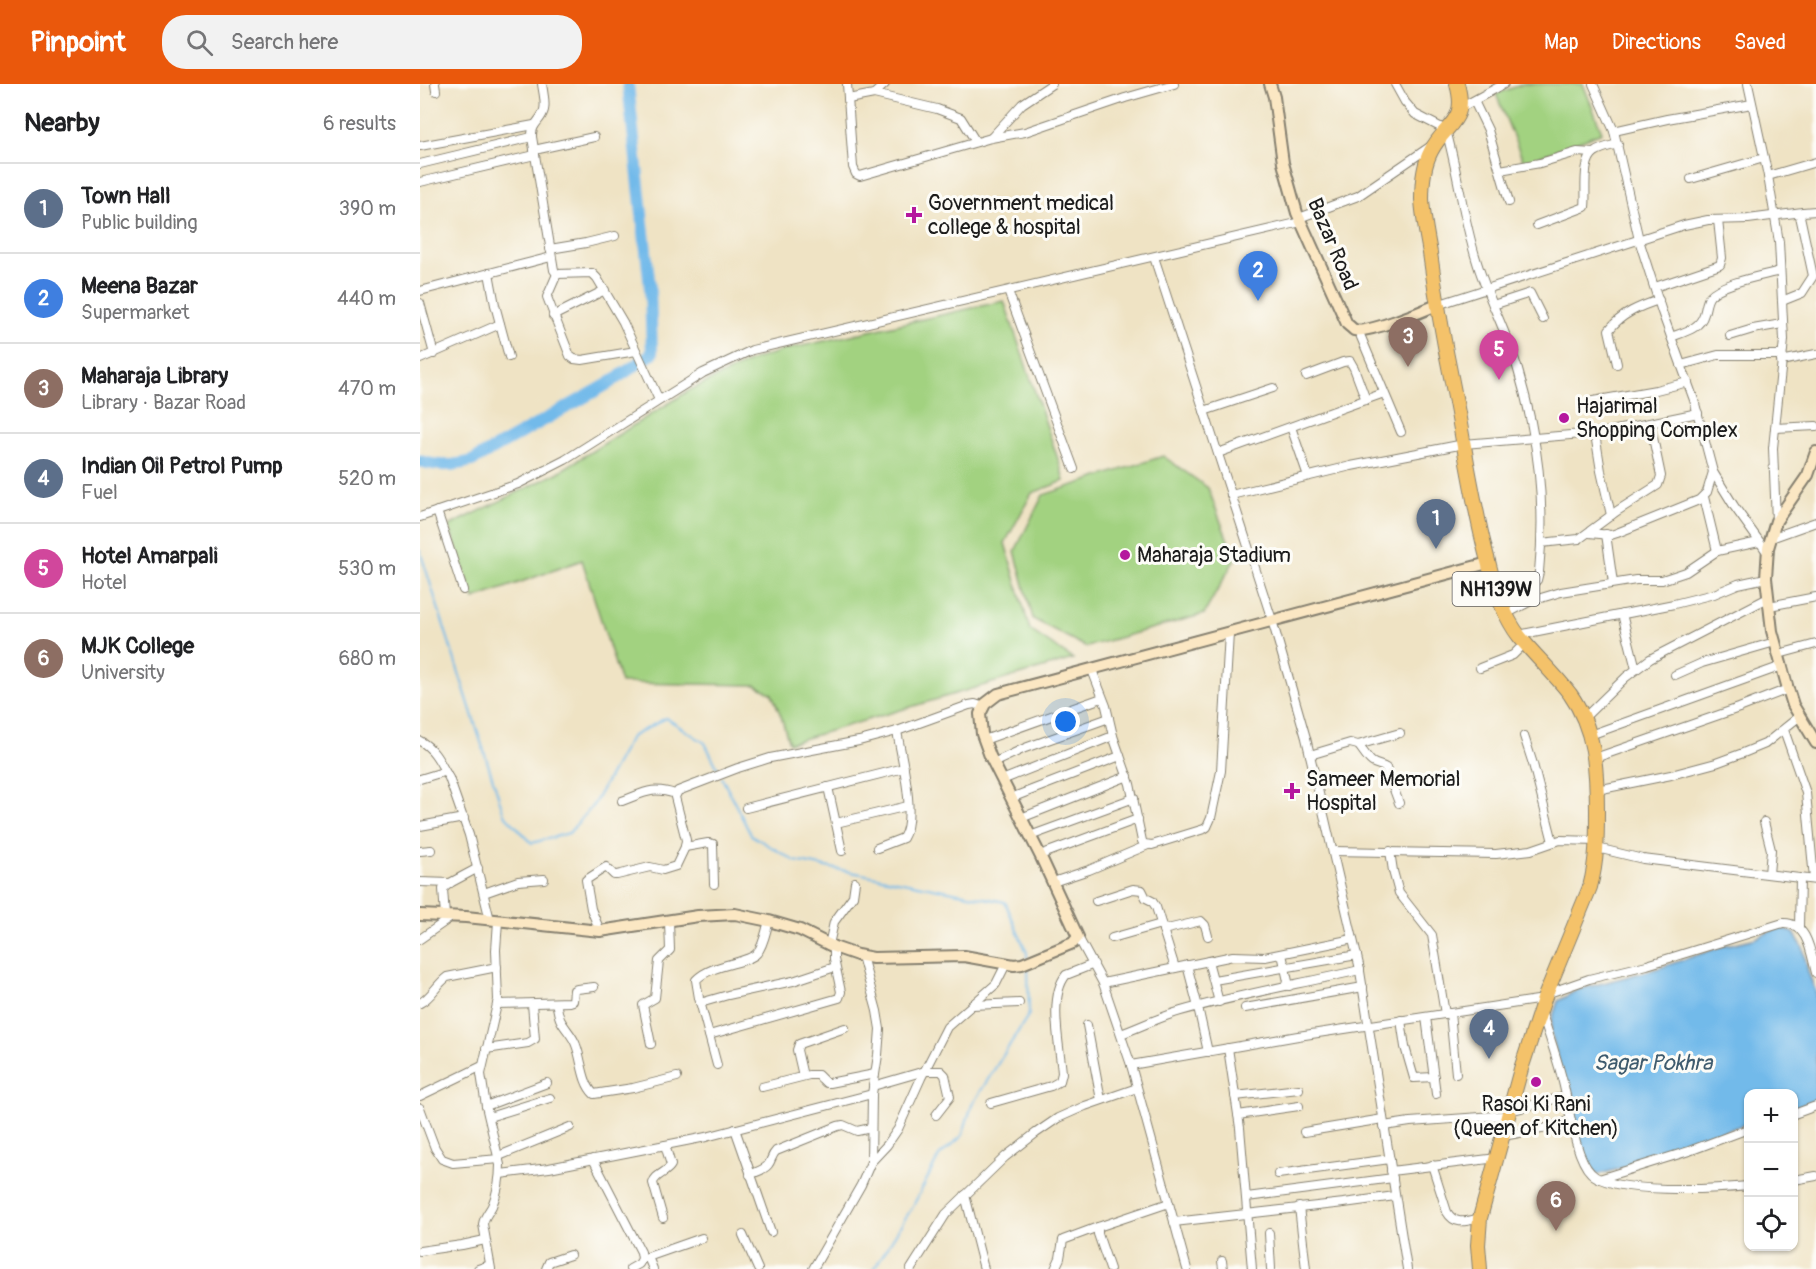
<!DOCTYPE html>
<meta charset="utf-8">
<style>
:root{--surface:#fff;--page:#f2f2f2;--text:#202124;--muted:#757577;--line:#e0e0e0;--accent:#ea580c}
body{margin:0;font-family:Pangolin,sans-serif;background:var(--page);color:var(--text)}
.controls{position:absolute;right:18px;bottom:18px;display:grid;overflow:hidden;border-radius:12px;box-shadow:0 2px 4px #0004}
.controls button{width:54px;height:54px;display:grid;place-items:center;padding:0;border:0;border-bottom:2px solid var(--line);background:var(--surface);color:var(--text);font:30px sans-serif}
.you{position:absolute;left:646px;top:638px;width:21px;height:21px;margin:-15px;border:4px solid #fff;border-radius:50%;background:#1a73e8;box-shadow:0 0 0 9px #1a73e833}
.badge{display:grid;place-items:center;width:39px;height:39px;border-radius:50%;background:var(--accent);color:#fff;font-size:20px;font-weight:700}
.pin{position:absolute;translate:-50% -50px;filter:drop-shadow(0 2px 3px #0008)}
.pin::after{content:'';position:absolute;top:32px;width:21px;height:18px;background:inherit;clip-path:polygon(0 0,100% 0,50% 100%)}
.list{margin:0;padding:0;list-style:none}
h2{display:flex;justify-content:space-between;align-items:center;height:78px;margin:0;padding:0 24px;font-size:26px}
h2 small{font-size:20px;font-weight:400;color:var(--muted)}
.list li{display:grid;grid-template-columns:39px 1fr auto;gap:18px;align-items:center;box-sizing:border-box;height:90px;padding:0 24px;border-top:2px solid var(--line)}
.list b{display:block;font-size:22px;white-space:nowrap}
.list p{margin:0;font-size:20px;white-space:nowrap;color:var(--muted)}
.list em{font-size:20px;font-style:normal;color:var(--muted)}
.icon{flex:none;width:33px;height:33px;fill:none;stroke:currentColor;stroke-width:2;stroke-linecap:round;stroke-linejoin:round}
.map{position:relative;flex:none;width:1396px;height:1185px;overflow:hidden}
header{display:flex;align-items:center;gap:36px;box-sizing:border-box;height:84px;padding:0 30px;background:var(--accent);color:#fff}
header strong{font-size:28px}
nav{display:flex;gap:33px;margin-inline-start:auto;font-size:21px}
.search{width:420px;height:54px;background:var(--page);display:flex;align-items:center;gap:15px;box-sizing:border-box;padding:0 21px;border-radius:24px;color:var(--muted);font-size:22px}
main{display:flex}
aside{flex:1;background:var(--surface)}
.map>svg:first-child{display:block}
.green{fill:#a2d280;stroke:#5f774e;stroke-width:1.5}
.water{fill:#72baea;stroke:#476b83;stroke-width:1.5}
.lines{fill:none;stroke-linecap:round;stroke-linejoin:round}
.stream{stroke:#72baea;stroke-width:2}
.river{stroke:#72baea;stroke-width:12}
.street-casing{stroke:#868070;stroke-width:10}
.secondary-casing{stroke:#868070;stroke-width:14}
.highway-casing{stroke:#868070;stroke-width:16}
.street{stroke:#fff;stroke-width:8}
.secondary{stroke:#fbe7c3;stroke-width:10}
.highway{stroke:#f4c26a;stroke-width:14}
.poi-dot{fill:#b5179e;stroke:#fdfcf7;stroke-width:2}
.labels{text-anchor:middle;stroke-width:6;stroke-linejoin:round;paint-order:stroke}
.shield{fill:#fdfcf7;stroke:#605f5e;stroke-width:1.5}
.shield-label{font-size:20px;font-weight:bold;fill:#1c1c1c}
.poi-label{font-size:21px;fill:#1c1c1c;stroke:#fdfcf7;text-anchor:start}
.street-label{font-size:21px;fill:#1c1c1c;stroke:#fdfcf7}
.water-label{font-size:22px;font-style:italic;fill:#3e5b6e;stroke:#fdfcf7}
</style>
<header>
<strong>Pinpoint</strong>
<div class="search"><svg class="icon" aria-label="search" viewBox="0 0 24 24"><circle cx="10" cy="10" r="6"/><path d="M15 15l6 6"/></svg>Search here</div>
<nav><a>Map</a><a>Directions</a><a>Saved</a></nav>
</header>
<main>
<aside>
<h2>Nearby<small>6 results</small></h2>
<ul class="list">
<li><span class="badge" style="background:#5c6f8a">1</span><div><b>Town Hall</b><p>Public building</p></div><em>390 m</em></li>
<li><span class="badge" style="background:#3f7fe0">2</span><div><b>Meena Bazar</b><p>Supermarket</p></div><em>440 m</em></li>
<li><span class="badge" style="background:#8d6e63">3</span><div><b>Maharaja Library</b><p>Library · Bazar Road</p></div><em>470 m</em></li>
<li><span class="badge" style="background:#5c6f8a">4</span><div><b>Indian Oil Petrol Pump</b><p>Fuel</p></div><em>520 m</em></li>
<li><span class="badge" style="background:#d1479c">5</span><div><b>Hotel Amarpali</b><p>Hotel</p></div><em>530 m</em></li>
<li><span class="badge" style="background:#8d6e63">6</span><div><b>MJK College</b><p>University</p></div><em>680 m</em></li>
</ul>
</aside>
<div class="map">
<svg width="1396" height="1185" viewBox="0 0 1396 1185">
<rect width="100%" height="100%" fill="#fdfcf7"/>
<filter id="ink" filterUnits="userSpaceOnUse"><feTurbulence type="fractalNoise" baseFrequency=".0167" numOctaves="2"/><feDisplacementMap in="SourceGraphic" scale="12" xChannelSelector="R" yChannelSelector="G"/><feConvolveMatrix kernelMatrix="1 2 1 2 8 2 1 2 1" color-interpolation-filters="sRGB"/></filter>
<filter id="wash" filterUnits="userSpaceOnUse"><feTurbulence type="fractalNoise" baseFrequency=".008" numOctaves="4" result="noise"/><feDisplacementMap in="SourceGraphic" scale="24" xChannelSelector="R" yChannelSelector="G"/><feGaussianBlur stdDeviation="1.35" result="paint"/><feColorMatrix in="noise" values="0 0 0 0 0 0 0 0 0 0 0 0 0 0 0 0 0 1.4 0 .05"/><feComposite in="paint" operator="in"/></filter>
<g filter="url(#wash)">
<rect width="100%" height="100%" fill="#efe3c4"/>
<g class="green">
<polygon points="1103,0 1163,0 1182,48 1104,79 1076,10"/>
<polygon points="584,217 640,381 644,397 612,409 585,459 610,546 653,575 369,659 361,632 352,610 336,601 201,599 162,476 54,515 29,442 137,389 270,306 333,276 364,266"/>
<polygon points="743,372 788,404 815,475 784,530 666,563 613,535 595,467 623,411"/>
</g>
<polygon class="water" points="1360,843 1374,849 1383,863 1388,888 1396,908 1396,1016 1374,1024 1374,1010 1328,1010 1328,1039 1199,1085 1177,1091 1168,1079 1158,1054 1131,948 1132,935 1138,917 1157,906 1239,884 1307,861 1336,854"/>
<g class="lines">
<g class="stream">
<polyline points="0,467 84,730 112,759 149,749 174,720 211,653 246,634 285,659 300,689"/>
<polyline points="302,694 331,751 375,777 585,818 607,869 607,874"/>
<polyline points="454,1185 493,1122 519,1072 542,1052 552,1021 609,930 608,883"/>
</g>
<path class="river" d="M0,377C20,383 33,382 52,377L188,300L232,270L230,204L208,0"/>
</g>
</g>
<g filter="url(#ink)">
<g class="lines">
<defs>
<g id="street">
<polyline points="15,0 16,7"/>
<path d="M122,0C123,8 126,18 124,26C121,38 111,39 112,53L134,186L137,190L172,189L177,194L203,238L239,316"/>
<polyline points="427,0 433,83 436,90 440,92 571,54 605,48 705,14 754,0"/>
<path d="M975,0L985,18L995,30L1026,46C1038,89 1043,133 1056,175C1067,213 1087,248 1098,286C1118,354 1126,418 1119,488L1117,496L1113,500L1080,518"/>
<polyline points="1173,0 1194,47 1219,156 1242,228 1274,316 1293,388 1314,422 1347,468"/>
<polyline points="1328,0 1348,92 1359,158 1364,256 1353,364 1356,437"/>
<polyline points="454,10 517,25 541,34 556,58"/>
<polyline points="428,15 454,10 465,0"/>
<polyline points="1054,17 1068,46 1089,118"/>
<polyline points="1040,24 1084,0"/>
<polyline points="1194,47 1247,35 1332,20"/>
<polyline points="571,54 602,20 632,0"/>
<polyline points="0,62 114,41"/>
<polyline points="114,66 174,53"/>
<polyline points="0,80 112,53"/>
<polyline points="1080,86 1120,79 1157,68 1173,69"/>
<polyline points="1348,92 1396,78"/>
<polyline points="1271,95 1344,74"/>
<polyline points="0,98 115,71"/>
<polyline points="879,134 938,112 1011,62"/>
<path d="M1117,141L1165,123C1167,109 1161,77 1175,68C1181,64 1190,62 1198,60"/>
<polyline points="130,165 166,159 195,152"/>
<polyline points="734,173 852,536 886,654 939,881 987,1185"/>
<polyline points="69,189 75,221 89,273"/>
<polyline points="137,190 127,213 150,272 154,275 162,276 216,267"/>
<polyline points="1235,203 1300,181 1302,174 1298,136"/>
<polyline points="0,207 131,173"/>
<polyline points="588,207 654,385"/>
<polyline points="1362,217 1382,209 1393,192 1380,132 1383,128 1396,127"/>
<polyline points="0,219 14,270"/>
<polyline points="1017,221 1264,141 1288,136 1328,135 1383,128"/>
<polyline points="1073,221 1110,209 1123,235"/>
<polyline points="133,232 185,206"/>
<polyline points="938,246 981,348"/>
<polyline points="1310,252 1333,245 1362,240"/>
<path d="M1251,253C1264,248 1280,245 1284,230C1286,224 1286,217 1290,212C1301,199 1342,192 1360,187"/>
<polyline points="0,275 80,240"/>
<polyline points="1361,277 1396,270"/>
<path d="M1197,280L1189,246C1201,230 1220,222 1239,216"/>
<polyline points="1261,281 1298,271 1362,271"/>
<polyline points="886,292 923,278 930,277 934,284 946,316"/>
<polyline points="1173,317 1236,306 1268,298"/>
<polyline points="784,327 853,304"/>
<polyline points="871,343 888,392"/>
<polyline points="1355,344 1396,342"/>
<polyline points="1175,350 1181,387 1191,431"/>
<polyline points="798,369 964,309"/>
<polyline points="811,411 931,382 1044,360 1186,348 1278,329"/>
<polyline points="1284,413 1297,467"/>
<polyline points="17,427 43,506"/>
<polyline points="0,433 98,400 145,376 283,289 332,266 881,138"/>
<polyline points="1169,449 1191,451 1197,449 1279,416 1287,408 1293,388"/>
<polyline points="1186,450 1193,499"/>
<polyline points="1351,454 1396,438"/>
<polyline points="1121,459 1159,455 1197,427 1238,401 1241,392 1230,339"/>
<polyline points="1349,522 1396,513"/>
<polyline points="1086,530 1111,517 1141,508 1216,496 1242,496 1266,488 1297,467 1339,458"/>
<polyline points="1202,530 1216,585"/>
<polyline points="1098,551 1254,520 1294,510 1318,500 1346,494"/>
<polyline points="1359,570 1396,560"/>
<polyline points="1060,584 1093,571 1105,559"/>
<polyline points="672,586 686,622 693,652 710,700 722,757 724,760 732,761 784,745 787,743 791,734 801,687 809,549"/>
<polyline points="1255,591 1282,579 1355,558"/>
<polyline points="1164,634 1206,593 1230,575 1348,514"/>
<polyline points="1364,646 1386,709 1394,795"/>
<polyline points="1170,651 1362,582"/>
<polyline points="1104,652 1113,680 1133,758"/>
<polyline points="564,656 682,614"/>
<path d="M0,657C13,664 19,676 26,689"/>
<polyline points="938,661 980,649"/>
<path d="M890,671L930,659L938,661C943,666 946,673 952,678C956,681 962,681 966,684L979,719"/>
<polyline points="1175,674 1319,624 1368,605"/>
<polyline points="573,679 605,664 689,634"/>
<polyline points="0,695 23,688 26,689 29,694 49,751 70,836"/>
<polyline points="582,696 693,652"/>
<polyline points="408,703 422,767"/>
<polyline points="1177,706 1251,691 1296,679 1323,669 1345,660 1380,632"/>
<polyline points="591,714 700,672"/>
<path d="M202,717C224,709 232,702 255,710"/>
<polyline points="326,724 484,684"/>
<polyline points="601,734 708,692"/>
<polyline points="1344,738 1351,766 1349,790"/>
<polyline points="416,739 488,722"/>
<polyline points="0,742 44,734"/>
<polyline points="610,752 714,714"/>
<polyline points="265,763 288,759 293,760 294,800"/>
<path d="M457,764L483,754C497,732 481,672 477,647"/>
<polyline points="1177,764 1223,775 1396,796"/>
<polyline points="0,767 11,766"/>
<polyline points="913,767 1076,770 1111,766 1140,756 1177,757"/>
<polyline points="970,767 973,787 979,809 1012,851 1025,930"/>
<polyline points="620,771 718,735"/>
<polyline points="0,798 30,799"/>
<polyline points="633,798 669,786 728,761"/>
<polyline points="64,809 98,797 124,795"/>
<polyline points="676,817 713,805 722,806 726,814 732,817 736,823 755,884"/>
<polyline points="25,832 23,805 30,799 58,784"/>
<polyline points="1379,843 1380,794"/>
<polyline points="743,846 781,837 785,841 788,852"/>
<polyline points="180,847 171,825 166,796 186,783 194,791 197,791 230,783 243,786 256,782 265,763 266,756 255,713 258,707 318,684 350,674 439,657 477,647 549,621 555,620 564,623"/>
<polyline points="658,853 683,899 711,981 767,1185"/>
<polyline points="692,854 741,840"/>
<polyline points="0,855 33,832"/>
<polyline points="409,861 414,838 433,812 435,798"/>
<polyline points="862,870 869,902"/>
<polyline points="788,877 799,918"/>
<polyline points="767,881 778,923 788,968"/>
<polyline points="794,896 937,871"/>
<polyline points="683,899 813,872 845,873 933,855"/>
<path d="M1126,910L1169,895L1227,881L1363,839C1388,838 1391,870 1396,889"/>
<path d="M0,919C12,913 16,901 27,893L77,883"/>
<path d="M136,919C138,925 138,932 141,937C146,946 153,952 156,961C162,976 162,999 174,1010L213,1004L257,993"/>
<polyline points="280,919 308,911 373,897 415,883"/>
<polyline points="77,920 150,918 153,917 154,906 157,905 174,903"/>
<polyline points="552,921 599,919"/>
<polyline points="825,924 943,903"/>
<path d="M1121,927C1129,951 1137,974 1143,998C1149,1021 1154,1072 1171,1089C1191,1111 1298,1105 1328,1102"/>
<polyline points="1030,929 1036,990"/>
<polyline points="1006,933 1016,1010"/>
<polyline points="981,936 985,963 994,994 1014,993"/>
<polyline points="667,941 681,1016"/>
<path d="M701,950C720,943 740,933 761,927C820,910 880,900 940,886"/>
<polyline points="289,951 419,914 421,908 414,875 414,863"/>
<polyline points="231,960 223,921 235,914 239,877 250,866 249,837"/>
<polyline points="808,964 820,1044 832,1185"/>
<polyline points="66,965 108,959 115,955 112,920"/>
<path d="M297,981L279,914L276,896C292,879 328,880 337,869C344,861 346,846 349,837"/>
<polyline points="711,981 878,952 1124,915"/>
<polyline points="383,992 377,966 379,960 425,944"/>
<polyline points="453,1002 505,987 521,987 525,991 530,1013 516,1031"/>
<polyline points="342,1003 389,991 398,991 406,999 409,999 455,990"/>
<polyline points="0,1012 62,982"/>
<polyline points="815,1012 879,1005"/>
<path d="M571,1019L631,1002L640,997L642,989C640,963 628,913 646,891L674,880"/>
<polyline points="66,1022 127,999"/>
<polyline points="0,1024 15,1064 22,1075 33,1079 79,1075"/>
<polyline points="1090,1027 1146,1012"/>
<polyline points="1374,1030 1396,1022"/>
<polyline points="818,1031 879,1022"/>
<polyline points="69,1033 130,1014"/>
<polyline points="964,1042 990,1038 1089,1031"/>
<polyline points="315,1045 351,1148"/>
<polyline points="884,1048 963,1035"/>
<polyline points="1083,1052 1127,1044 1151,1036"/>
<polyline points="79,1072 150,1043"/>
<polyline points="173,1075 221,1168 222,1175 219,1180 210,1185"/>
<polyline points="451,1078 467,1061 478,1045 501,994 527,943 576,900 586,880"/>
<path d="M1012,1081L1027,1128C1035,1142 1047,1137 1060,1134"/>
<polyline points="971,1087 1077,1074"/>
<polyline points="80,1090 129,1084 286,1053 452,1010"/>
<polyline points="858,1090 970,1075"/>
<path d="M330,1091C335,1088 344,1086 348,1081C352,1076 351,1072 356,1067L418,1042L423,1041L437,1047L451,1044"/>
<polyline points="1179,1095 1269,1067 1328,1045"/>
<polyline points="1374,1096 1396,1092"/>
<polyline points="545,1111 564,1185"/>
<polyline points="827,1113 973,1094"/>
<polyline points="879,1123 886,1185"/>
<path d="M243,1134L233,1099C235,1090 247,1089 251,1081L245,1061"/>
<polyline points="754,1138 924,1119 975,1112"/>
<polyline points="849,1149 851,1185"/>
<polyline points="323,1151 338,1185"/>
<polyline points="0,1167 42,1161 65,1156"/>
<polyline points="228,1173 233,1185"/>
<polyline points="222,1175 282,1154"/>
<polyline points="802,1177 803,1185"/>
<polyline points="58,1185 70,1181"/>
<path d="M71,1185L63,1140C64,1133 69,1128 72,1122C77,1110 80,1094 80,1081L66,1022L61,990L78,916L76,866L78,837"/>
<polyline points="126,1185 129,1178 150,1171"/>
<polyline points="393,1185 441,1101 451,1078 452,1010 458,971 460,945 457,927 442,872"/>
<polyline points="491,1185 526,1130 585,1073 616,1049 638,1034 665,1022 717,1004"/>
<polyline points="635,1185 640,1174 643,1156 678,1143"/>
<polyline points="690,1185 678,1150 678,1143 749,1119"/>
</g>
<g id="secondary">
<path d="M850,0L854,13L863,79L877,129L927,240C927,240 933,245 934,246C947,250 1003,227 1017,221"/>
<polyline points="1396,368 1388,391 1356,437 1348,464 1346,494 1352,547 1368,605 1373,621 1396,659"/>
<polyline points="0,831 46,833 180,847 278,832 315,830 349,837 380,846 414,863 437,871 453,874 544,872 594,881 602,880 653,859 658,853 620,771 570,672 562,650 560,630 565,620 578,610 1068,479"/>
</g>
<path id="highway" d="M1037,0C1048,39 1026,38 1011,67C1003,82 1002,99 1002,115C1003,133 1007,152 1010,169C1016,214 1024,259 1033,303C1045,363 1053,423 1069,481C1075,506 1083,531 1099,552C1115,572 1134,589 1150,610C1175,645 1177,685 1177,727C1177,753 1177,777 1170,803L1124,915L1101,985L1060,1134L1058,1161L1060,1185"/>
</defs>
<use href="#street" class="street-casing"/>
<use href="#secondary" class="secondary-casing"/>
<use href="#highway" class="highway-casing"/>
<use href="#street" class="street"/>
<use href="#secondary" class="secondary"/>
<use href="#highway" class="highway"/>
</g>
</g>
<g class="poi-dot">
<path d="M491 122h6v6h6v6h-6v6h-6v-6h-6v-6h6z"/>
<circle cx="1144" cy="334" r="6"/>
<circle cx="705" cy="471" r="6"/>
<path d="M869 698h6v6h6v6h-6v6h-6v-6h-6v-6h6z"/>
<circle cx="1116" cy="998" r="6"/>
</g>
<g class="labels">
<rect class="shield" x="1032.5" y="488" width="87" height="34" rx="4.5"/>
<g class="shield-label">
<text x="1076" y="512">NH139W</text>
</g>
<g class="poi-label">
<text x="508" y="126">Government medical<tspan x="508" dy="24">college &amp; hospital</tspan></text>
<text x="1156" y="329">Hajarimal<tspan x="1156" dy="24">Shopping Complex</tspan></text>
<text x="717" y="478">Maharaja Stadium</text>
<text x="886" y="702">Sameer Memorial<tspan x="886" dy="24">Hospital</tspan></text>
<text x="1116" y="1027" text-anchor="middle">Rasoi Ki Rani<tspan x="1116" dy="24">(Queen of Kitchen)</tspan></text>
</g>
<g class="street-label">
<text transform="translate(913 160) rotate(67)" y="7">Bazar Road</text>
</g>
<g class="water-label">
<text x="1233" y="986">Sagar Pokhra</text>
</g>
</g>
</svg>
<div class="controls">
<button>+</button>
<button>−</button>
<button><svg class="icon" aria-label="locate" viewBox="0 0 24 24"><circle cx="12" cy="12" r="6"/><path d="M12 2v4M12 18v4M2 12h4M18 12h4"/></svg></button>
</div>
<div class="you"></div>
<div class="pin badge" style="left:1016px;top:465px;background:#5c6f8a">1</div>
<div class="pin badge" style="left:838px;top:217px;background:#3f7fe0">2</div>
<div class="pin badge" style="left:988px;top:283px;background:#8d6e63">3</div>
<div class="pin badge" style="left:1069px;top:975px;background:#5c6f8a">4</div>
<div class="pin badge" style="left:1079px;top:296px;background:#d1479c">5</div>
<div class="pin badge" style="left:1136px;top:1147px;background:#8d6e63">6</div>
</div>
</main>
